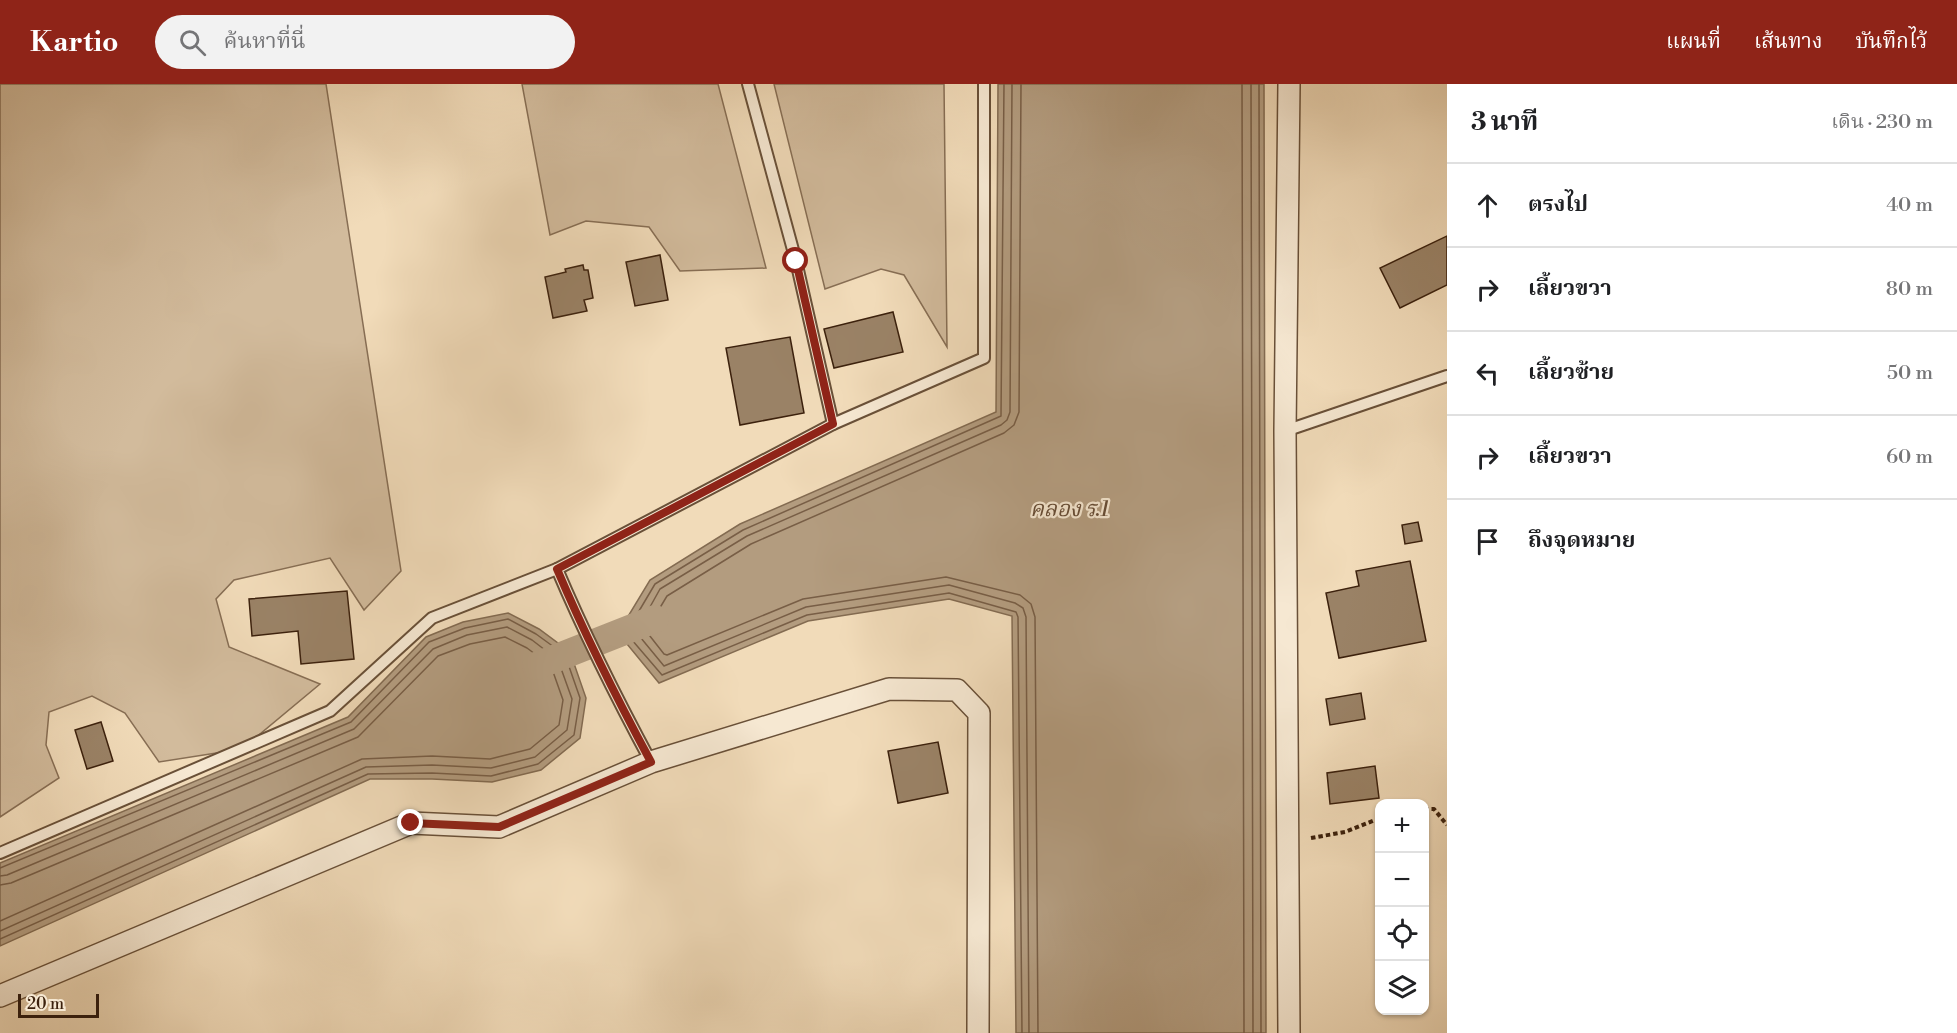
<!DOCTYPE html>
<html lang="th">
<meta charset="utf-8">
<style>
:root{--surface:#fff;--page:#f2f2f2;--text:#202124;--muted:#757577;--line:#e0e0e0;--accent:#8f2418}
body{margin:0;font-family:"Libre Bodoni","Noto Serif Thai",serif;background:var(--page);color:var(--text)}
.controls{position:absolute;right:18px;bottom:18px;display:grid;overflow:hidden;border-radius:12px;box-shadow:0 2px 4px #0004}
.controls button{width:54px;height:54px;display:grid;place-items:center;padding:0;border:0;border-bottom:2px solid var(--line);background:var(--surface);color:var(--text);font:30px sans-serif}
.scale{position:absolute;left:18px;bottom:15px;width:81px;box-sizing:border-box;padding-left:6px;border:3px solid #3c210d;border-top:0;font-size:16px;line-height:21px;white-space:nowrap;color:#3c210d;-webkit-text-stroke:4px #f6e8d2;paint-order:stroke}
.stop{position:absolute;width:18px;height:18px;margin:-14px;border:4px solid #8f2418;border-radius:50%;background:#fff}
.stop.end{background:#8f2418;border-color:#fff;box-shadow:0 2px 6px #0008}
.list{margin:0;padding:0;list-style:none}
h2{display:flex;justify-content:space-between;align-items:center;height:78px;margin:0;padding:0 24px;font-size:26px}
h2 small{font-size:20px;font-weight:400;color:var(--muted)}
.list li{display:grid;grid-template-columns:39px 1fr auto;gap:18px;align-items:center;box-sizing:border-box;height:84px;padding:0 24px;border-top:2px solid var(--line)}
.list b{display:block;font-size:22px;white-space:nowrap}
.list em{font-size:20px;font-style:normal;color:var(--muted)}
.icon{flex:none;width:33px;height:33px;fill:none;stroke:currentColor;stroke-width:2;stroke-linecap:round;stroke-linejoin:round}
.map{position:relative;flex:none;width:1447px;height:949px;overflow:hidden}
header{display:flex;align-items:center;gap:36px;box-sizing:border-box;height:84px;padding:0 30px;background:var(--accent);color:#fff}
header strong{font-size:28px}
nav{display:flex;gap:33px;margin-inline-start:auto;font-size:21px}
.search{width:420px;height:54px;background:var(--page);display:flex;align-items:center;gap:15px;box-sizing:border-box;padding:0 21px;border-radius:33px;color:var(--muted);font-size:22px}
main{display:flex}
aside{flex:1;background:var(--surface)}
.map>svg:first-child{display:block}
.green{fill:#d2bb9c;stroke:#876e54;stroke-width:1.5}
.water{fill:#b39c7f;stroke:#836b51;stroke-width:1.5}
.lines{fill:none;stroke-linecap:round;stroke-linejoin:round}
.shore{stroke:#785e46;stroke-width:1.5}
.canal{stroke:#b39c7f;stroke-width:28}
.building{fill:#9a8266;stroke:#3c210d;stroke-width:1.5}
.lane-casing{stroke:#695038;stroke-width:14}
.street-casing{stroke:#695038;stroke-width:24}
.path{stroke:#3c210d;stroke-width:4;stroke-dasharray:4.5 3;stroke-linecap:butt}
.lane{stroke:#f6e8d2;stroke-width:10}
.street{stroke:#f6e8d2;stroke-width:21}
.route{stroke:#8f2418;stroke-width:8}
.labels{text-anchor:middle;stroke-width:4.5;stroke-linejoin:round;paint-order:stroke}
.water-label{font-size:22px;font-style:italic;fill:#664c35;stroke:#f6e8d2}
</style>
<header>
<strong>Kartio</strong>
<div class="search"><svg class="icon" aria-label="search" viewBox="0 0 24 24"><circle cx="10" cy="10" r="6"/><path d="M15 15l6 6"/></svg>ค้นหาที่นี่</div>
<nav><a>แผนที่</a><a>เส้นทาง</a><a>บันทึกไว้</a></nav>
</header>
<main>
<div class="map">
<svg width="1447" height="949" viewBox="0 0 1447 949">
<rect width="100%" height="100%" fill="#f1dbb9"/>
<filter id="stains"><feTurbulence type="fractalNoise" baseFrequency=".00333" numOctaves="4"/><feColorMatrix values="0 0 0 0 .2 0 0 0 0 .09 0 0 0 0 .02 0 0 0 .5 -.17"/></filter>
<radialGradient id="worn" r=".72"><stop offset=".6" stop-color="#630" stop-opacity="0"/><stop offset="1" stop-color="#630" stop-opacity=".3"/></radialGradient>
<g class="green">
<polygon points="0,0 326,0 401,487 364,526 330,474 234,496 216,515 229,563 320,600 242,665 159,678 125,629 92,612 49,628 46,661 59,694 0,733"/>
<polygon points="522,0 718,0 766,184 680,187 649,143 586,137 550,151"/>
<polygon points="774,0 944,0 947,263 904,191 881,185 825,205"/>
</g>
<g class="water">
<polygon points="998,0 1264,0 1266,949 1016,949 1012,532 949,515 808,537 659,599 618,549 650,496 740,440 996,328"/>
<polygon points="508,529 539,545 570,568 586,614 580,654 541,686 492,698 432,695 370,695 0,862 0,779 348,633 426,553 463,538"/>
</g>
<g class="lines">
<g class="shore">
<polyline points="1004,0 1001,332 743,446 655,500 626,549 662,591 807,531 949,509 1016,528 1018,533 1022,949"/>
<polyline points="1012,0 1010,328 1007,336 1001,341 747,452 660,505 636,548 664,582 806,523 949,501 1015,519 1023,524 1026,533 1029,949"/>
<polyline points="1021,0 1019,328 1014,341 1004,349 751,460 667,512 646,547 664,570 667,571 803,515 946,493 1020,511 1031,520 1035,533 1038,949"/>
<polyline points="1242,0 1244,949"/>
<polyline points="1251,0 1253,949"/>
<polyline points="1259,0 1261,949"/>
<polyline points="0,784 351,638 429,558 465,544 508,535 536,550 565,571 580,614 574,651 538,680 491,692 432,689 368,690 0,855"/>
<polyline points="0,792 7,791 354,645 433,565 467,551 507,543 532,556 558,576 572,615 567,646 535,673 491,684 432,681 366,683 0,847"/>
<polyline points="0,801 11,799 358,653 438,572 470,560 505,553 527,564 551,582 563,616 559,641 530,665 490,675 432,672 362,675 0,837"/>
</g>
<polyline class="canal" points="536,582 655,535"/>
</g>
<g class="building">
<polygon points="1447,152 1447,201 1400,224 1380,184"/>
<polygon points="660,171 668,216 635,222 626,178"/>
<polygon points="583,181 584,186 588,186 593,214 584,216 587,227 553,234 545,193 566,188 565,185"/>
<polygon points="893,228 903,268 834,284 824,245"/>
<polygon points="790,253 804,329 740,341 726,264"/>
<polygon points="1418,438 1422,457 1405,460 1402,441"/>
<polygon points="1410,477 1426,557 1339,574 1326,509 1359,502 1356,487"/>
<polygon points="347,507 354,575 301,580 298,547 252,552 249,515"/>
<polygon points="1361,609 1365,635 1330,641 1326,615"/>
<polygon points="101,638 113,677 87,685 75,646"/>
<polygon points="938,658 948,709 898,719 888,667"/>
<polygon points="1375,682 1379,714 1330,720 1327,689"/>
</g>
<g class="lines">
<defs>
<g id="lane">
<polyline points="748,0 796,177 833,340"/>
<polyline points="1285,347 1447,292"/>
<path d="M651,678C617,615 585,551 557,485L833,340L984,274V0"/>
<polyline points="0,769 330,627 432,534 557,485"/>
</g>
<g id="street">
<polyline points="1289,0 1285,347 1289,949"/>
<polyline points="0,912 411,739 499,743 651,678 889,605 957,606 979,629 978,949"/>
</g>
</defs>
<use href="#lane" class="lane-casing"/>
<use href="#street" class="street-casing"/>
<g class="path">
<polyline points="1424,725 1434,725 1447,741"/>
<polyline points="1311,754 1345,748 1380,734"/>
</g>
<use href="#lane" class="lane"/>
<use href="#street" class="street"/>
</g>
<g class="lines">
<path class="route" d="M411,739L499,743L651,678C617,615 585,551 557,485L833,340L796,177"/>
</g>
<g class="labels">
<g class="water-label">
<text x="1069" y="432">คลอง ร.1</text>
</g>
</g>
<rect width="100%" height="100%" filter="url(#stains)"/>
<rect width="100%" height="100%" fill="url(#worn)"/>
</svg>
<div class="controls">
<button>+</button>
<button>−</button>
<button><svg class="icon" aria-label="locate" viewBox="0 0 24 24"><circle cx="12" cy="12" r="6"/><path d="M12 2v4M12 18v4M2 12h4M18 12h4"/></svg></button>
<button><svg class="icon" aria-label="layers" viewBox="0 0 24 24"><path d="M12 4l9 5-9 5-9-5zM3 14l9 5 9-5"/></svg></button>
</div>
<div class="scale">20 m</div>
<div class="stop" style="left:796px;top:177px"></div>
<div class="stop end" style="left:411px;top:739px"></div>
</div>
<aside>
<h2>3 นาที<small>เดิน · 230 m</small></h2>
<ul class="list">
<li><svg class="icon" aria-label="ahead" viewBox="0 0 24 24"><path d="M12 20V5M6 11l6-6 6 6"/></svg><div><b>ตรงไป</b></div><em>40 m</em></li>
<li><svg class="icon" aria-label="right" viewBox="0 0 24 24"><path d="M7 20v-9h11M14 6l5 5-5 5"/></svg><div><b>เลี้ยวขวา</b></div><em>80 m</em></li>
<li><svg class="icon" aria-label="left" viewBox="0 0 24 24"><path d="M17 20v-9H6M10 6l-5 5 5 5"/></svg><div><b>เลี้ยวซ้าย</b></div><em>50 m</em></li>
<li><svg class="icon" aria-label="right" viewBox="0 0 24 24"><path d="M7 20v-9h11M14 6l5 5-5 5"/></svg><div><b>เลี้ยวขวา</b></div><em>60 m</em></li>
<li><svg class="icon" aria-label="arrive" viewBox="0 0 24 24"><path d="M6 21V4h12l-3 4 3 4H6"/></svg><div><b>ถึงจุดหมาย</b></div></li>
</ul>
</aside>
</main>
